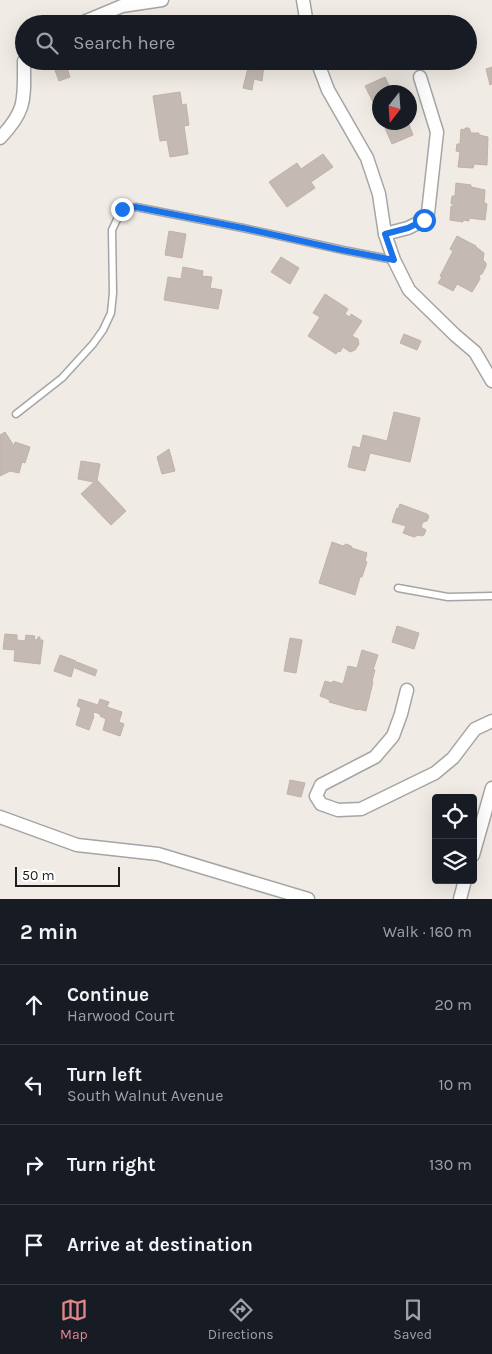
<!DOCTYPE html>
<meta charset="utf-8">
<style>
:root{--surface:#171b24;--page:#242831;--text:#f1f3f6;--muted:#9ea1a6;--line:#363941;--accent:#e1868c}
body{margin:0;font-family:Karla,sans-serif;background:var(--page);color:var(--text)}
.controls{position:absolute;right:15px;bottom:15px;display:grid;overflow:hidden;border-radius:5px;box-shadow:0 5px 20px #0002}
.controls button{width:45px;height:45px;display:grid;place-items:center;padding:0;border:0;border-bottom:1px solid var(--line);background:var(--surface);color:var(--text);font:25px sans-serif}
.compass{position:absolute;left:372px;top:85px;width:45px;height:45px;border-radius:50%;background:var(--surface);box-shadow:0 5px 20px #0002;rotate:197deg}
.scale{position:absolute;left:15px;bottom:12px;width:105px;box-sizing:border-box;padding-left:5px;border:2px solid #1e1e1e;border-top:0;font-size:14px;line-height:18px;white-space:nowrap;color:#1e1e1e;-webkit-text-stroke:4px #fff;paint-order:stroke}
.stop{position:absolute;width:15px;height:15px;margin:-11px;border:4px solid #1a73e8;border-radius:50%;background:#fff}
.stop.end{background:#1a73e8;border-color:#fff;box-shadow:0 1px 5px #0008}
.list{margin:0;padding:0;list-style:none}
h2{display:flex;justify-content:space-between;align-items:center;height:65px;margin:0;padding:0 20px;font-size:21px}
h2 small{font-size:16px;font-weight:400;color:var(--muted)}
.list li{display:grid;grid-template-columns:32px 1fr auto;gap:15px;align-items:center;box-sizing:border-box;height:80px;padding:0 20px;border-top:1px solid var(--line)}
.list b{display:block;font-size:19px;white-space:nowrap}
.list p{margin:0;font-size:16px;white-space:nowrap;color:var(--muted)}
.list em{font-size:16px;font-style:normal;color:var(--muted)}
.icon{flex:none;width:28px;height:28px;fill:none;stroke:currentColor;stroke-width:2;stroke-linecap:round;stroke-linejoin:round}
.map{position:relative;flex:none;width:492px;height:899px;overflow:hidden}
.search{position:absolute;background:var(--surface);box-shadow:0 5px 20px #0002;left:15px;right:15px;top:15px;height:55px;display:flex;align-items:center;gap:12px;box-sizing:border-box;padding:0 18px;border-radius:28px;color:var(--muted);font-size:19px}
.sheet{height:385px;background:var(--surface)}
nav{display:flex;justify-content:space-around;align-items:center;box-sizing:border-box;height:70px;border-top:1px solid var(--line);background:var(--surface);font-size:14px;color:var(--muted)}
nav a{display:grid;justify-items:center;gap:2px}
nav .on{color:var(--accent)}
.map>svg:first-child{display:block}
.building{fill:#c4bab3;stroke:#c2b1a6}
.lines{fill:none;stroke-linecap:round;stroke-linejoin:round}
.lane-casing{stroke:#a5a5a5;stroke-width:9}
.street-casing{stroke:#a5a5a5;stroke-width:15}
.lane{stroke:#fff;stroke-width:6}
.street{stroke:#fff;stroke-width:12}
.route{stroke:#1a73e8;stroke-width:6}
</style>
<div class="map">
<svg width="492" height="899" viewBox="0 0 492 899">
<rect width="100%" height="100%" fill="#f0ebe4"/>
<g class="building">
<polygon points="151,15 154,24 142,24 141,18"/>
<polygon points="46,61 67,61 68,64 66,65 70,77 59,81 53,65 48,67"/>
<polygon points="82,61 106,61 101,64 96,62 95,69 81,67"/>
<polygon points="252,61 270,61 269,66 264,65 262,81 254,79 252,90 243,88 248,68 250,68"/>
<polygon points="492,67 492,84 490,85 486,69"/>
<polygon points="385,77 392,92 380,92 380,116 365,86"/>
<polygon points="180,92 182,105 186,104 189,125 184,126 188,154 170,157 167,140 160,141 153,96"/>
<polygon points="382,122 408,122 413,135 392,144 385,128 388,127 386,123 383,124"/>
<polygon points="465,128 469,128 471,133 479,133 479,135 488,137 487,165 474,164 473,168 458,167 460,152 456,151 457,144 460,144 461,129 465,130"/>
<polygon points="323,154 333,167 311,182 315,188 287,207 269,182 297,163 301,169"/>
<polygon points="456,183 471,185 471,187 485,190 484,203 487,204 485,220 469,218 469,221 463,220 463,222 450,220 451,206 453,207 453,204 451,204 452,196 455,196"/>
<polygon points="169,231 186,234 182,258 165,255"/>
<polygon points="457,236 476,246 476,247 484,253 483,260 486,263 486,266 482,274 479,275 480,279 472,292 457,284 453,291 438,283 442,277 440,276 453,251 450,249"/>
<polygon points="281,257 299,268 290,284 271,272"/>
<polygon points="183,267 203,271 202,276 212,277 210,288 222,290 218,309 164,300 168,277 181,279"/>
<polygon points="325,294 348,309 345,314 350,317 351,314 362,321 352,336 358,339 359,344 355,350 350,352 343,347 340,352 338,351 336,354 308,336 320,317 313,313"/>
<polygon points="404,334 421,341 417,350 400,343"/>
<polygon points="394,412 420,418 410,462 370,453 365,471 348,467 353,446 360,448 363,435 387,441"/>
<polygon points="5,432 14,446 15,442 30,447 25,463 22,462 19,473 10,471 0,476 0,435"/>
<polygon points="169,449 175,471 162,474 157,457"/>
<polygon points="81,461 100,464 97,480 126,511 111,525 81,494 94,482 78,479"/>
<polygon points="400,504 427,514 429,516 427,521 423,522 421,527 426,530 424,535 422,536 418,535 414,537 403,533 406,526 392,522 397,508 398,509"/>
<polygon points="332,542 343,546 346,544 351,546 352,548 367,553 365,561 367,562 362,577 360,577 355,595 319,583"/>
<polygon points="397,626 419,633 414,649 392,642"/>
<polygon points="5,634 17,635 17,640 25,641 26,635 35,636 34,639 37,640 38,637 40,637 40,640 43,640 40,664 14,661 15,650 3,649"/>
<polygon points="290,638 302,640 296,673 284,671"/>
<polygon points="362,650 378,655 373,670 375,670 372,681 373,682 366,711 358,709 358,710 329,702 330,700 320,696 325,681 332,683 333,681 343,684 348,666 357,668"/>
<polygon points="60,655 76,661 71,677 54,671"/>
<polygon points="77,662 97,670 95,676 75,668"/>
<polygon points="79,699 98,705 100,699 109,702 107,707 122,712 119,722 124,724 120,736 103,730 106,719 100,716 100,714 94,712 93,715 94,716 89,730 76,725 81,708 77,706"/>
<polygon points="290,780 305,783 301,797 287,794"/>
</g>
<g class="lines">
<defs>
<g id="lane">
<polyline points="16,414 62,378 93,344 103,330 111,313 113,293 112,230 122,209 136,207 243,228 343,250 394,260"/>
<polyline points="398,588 448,597 492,596"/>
</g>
<g id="street">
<polyline points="303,0 307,24"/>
<polyline points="79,24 122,6 162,0"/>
<polyline points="317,61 328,90 367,158 379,194 385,234 394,260 409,290 455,335 475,352 492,381"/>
<path d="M0,138C27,110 24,99 24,61"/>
<polyline points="385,234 408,228 424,220 428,213 437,132 420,77"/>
<polyline points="407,690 401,714 393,736 375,757 321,785 316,796 321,804 338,810 361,809 435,773 453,758 475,729 492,721"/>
<polyline points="0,817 77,845 158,854 308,899"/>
<polyline points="473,855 492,788"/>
<polyline points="460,899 465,880"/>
</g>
</defs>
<use href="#lane" class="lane-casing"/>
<use href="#street" class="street-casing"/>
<use href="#lane" class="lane"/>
<use href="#street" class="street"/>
</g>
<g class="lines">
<polyline class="route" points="122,209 136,207 243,228 342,250 394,260 385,234 408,228 424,220"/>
</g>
</svg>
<div class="controls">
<button><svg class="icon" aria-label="locate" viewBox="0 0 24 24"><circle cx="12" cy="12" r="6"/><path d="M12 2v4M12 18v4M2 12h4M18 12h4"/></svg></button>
<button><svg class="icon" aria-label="layers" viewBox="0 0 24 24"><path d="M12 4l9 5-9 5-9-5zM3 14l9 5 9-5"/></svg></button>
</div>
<svg class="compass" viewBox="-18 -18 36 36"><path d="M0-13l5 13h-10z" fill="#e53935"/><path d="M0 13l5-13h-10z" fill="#9ea1a6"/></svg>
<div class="scale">50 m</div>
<div class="stop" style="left:424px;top:220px"></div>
<div class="stop end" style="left:122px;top:209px"></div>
<div class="search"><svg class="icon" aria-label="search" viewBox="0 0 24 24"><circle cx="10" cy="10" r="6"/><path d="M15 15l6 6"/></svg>Search here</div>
</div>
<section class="sheet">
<h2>2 min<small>Walk · 160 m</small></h2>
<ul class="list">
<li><svg class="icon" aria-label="ahead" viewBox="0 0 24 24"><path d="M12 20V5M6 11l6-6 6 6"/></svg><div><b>Continue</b><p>Harwood Court</p></div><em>20 m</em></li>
<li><svg class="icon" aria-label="left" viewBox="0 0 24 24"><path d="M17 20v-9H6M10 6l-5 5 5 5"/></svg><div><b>Turn left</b><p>South Walnut Avenue</p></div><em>10 m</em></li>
<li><svg class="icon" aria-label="right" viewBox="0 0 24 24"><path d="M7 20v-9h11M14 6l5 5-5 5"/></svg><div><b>Turn right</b></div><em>130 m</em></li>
<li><svg class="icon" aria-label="arrive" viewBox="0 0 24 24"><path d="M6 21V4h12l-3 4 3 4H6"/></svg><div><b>Arrive at destination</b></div></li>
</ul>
</section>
<nav>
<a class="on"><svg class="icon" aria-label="map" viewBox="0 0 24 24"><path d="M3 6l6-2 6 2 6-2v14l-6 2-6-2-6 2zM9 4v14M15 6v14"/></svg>Map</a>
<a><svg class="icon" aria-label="directions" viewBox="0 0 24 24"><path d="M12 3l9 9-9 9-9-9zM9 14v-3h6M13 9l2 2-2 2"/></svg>Directions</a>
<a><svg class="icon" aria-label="saved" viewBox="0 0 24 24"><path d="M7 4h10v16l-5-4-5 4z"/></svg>Saved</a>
</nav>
